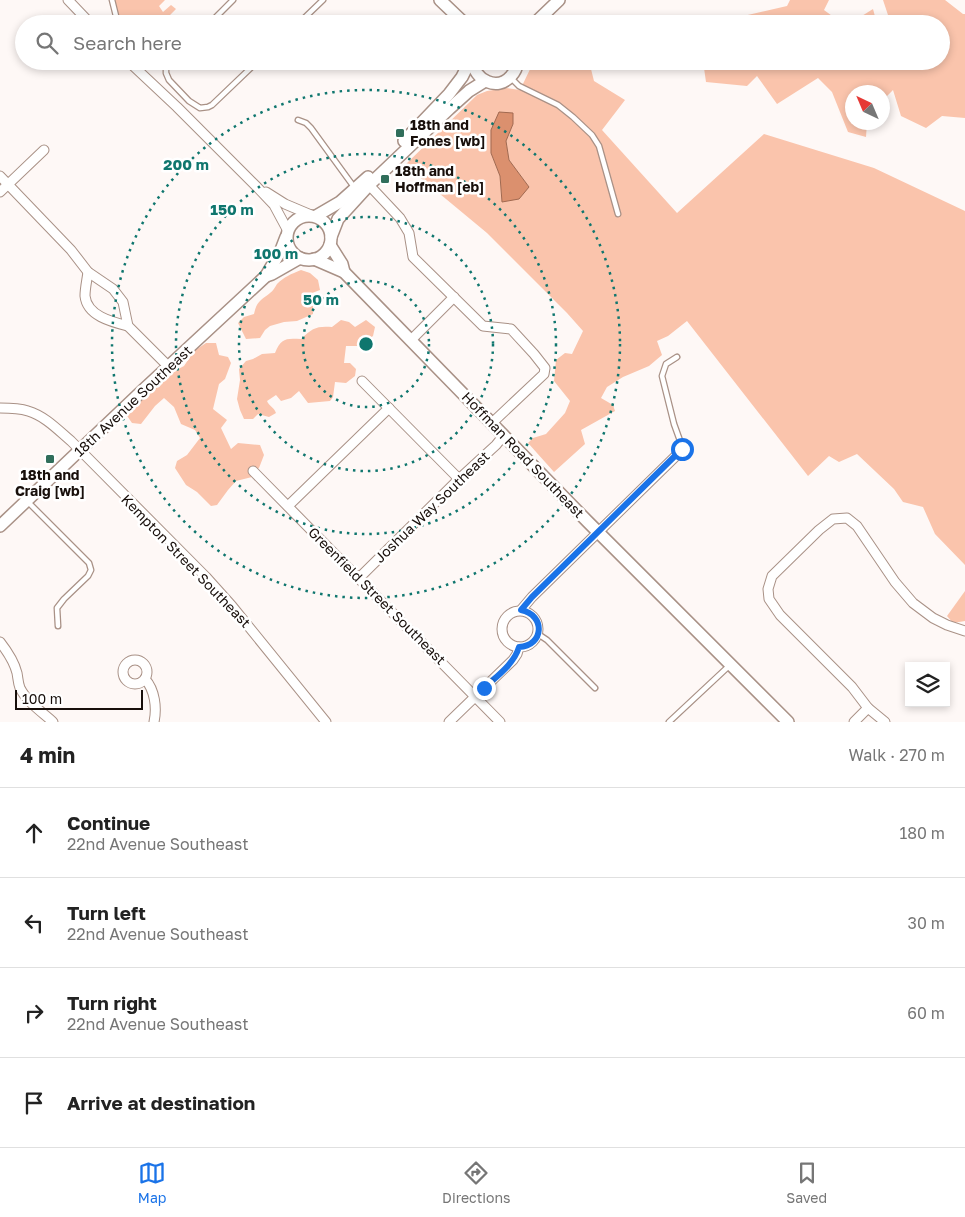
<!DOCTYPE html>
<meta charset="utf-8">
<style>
:root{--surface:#fff;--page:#f2f2f2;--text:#222;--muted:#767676;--line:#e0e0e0;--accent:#1a73e8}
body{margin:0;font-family:"Golos Text",sans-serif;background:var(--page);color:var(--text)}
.controls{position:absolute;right:15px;bottom:15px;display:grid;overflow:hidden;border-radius:0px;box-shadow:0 2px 8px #0003}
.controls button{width:45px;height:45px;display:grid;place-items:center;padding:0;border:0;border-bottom:1px solid var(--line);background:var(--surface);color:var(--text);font:25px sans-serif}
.compass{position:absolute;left:845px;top:85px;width:45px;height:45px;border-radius:50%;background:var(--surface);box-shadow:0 2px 8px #0003;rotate:316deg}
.scale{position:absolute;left:15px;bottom:12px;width:128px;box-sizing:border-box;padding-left:5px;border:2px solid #180f0b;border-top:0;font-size:14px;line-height:18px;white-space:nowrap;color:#180f0b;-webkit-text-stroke:4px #fff;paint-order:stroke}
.stop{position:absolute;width:15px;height:15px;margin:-11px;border:4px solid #1a73e8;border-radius:50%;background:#fff}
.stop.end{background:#1a73e8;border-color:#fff;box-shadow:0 1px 5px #0008}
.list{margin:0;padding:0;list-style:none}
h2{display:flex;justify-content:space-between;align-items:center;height:65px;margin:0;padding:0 20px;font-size:21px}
h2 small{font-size:16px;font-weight:400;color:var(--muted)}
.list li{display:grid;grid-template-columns:32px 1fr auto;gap:15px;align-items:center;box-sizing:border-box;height:90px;padding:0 20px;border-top:1px solid var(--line)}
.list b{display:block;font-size:19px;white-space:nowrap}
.list p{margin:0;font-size:16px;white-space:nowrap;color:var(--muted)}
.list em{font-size:16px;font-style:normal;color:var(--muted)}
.icon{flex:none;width:28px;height:28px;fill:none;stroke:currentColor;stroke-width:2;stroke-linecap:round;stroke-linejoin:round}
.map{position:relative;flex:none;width:965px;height:722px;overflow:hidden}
.search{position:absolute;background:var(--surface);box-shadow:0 2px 8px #0003;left:15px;right:15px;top:15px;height:55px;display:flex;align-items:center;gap:12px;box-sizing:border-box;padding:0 18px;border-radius:28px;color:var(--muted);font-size:19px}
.sheet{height:425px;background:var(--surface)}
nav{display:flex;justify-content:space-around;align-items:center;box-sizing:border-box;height:70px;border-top:1px solid var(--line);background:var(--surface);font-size:14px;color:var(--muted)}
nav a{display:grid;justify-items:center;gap:2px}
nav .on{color:var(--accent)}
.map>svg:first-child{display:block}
.green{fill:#fac4ac;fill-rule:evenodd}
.water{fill:#db906e;stroke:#a06950}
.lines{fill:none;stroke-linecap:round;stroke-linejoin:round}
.service-casing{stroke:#a99186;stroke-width:7}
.minor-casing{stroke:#a99186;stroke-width:11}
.tertiary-casing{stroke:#a99186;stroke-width:14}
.service{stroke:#fff;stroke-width:4.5}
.minor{stroke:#fff;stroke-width:9}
.tertiary{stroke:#fff;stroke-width:11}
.route{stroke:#1a73e8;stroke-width:6}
.ring{fill:none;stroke:#0f766e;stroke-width:2.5;stroke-dasharray:2.5 5}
.poi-dot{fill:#306e5b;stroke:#fff;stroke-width:2}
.labels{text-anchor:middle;stroke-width:5;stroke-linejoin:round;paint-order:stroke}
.poi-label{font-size:14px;font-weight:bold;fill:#180f0b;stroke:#fff;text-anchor:start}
.street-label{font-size:14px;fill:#180f0b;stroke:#fff}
.centre{fill:#0f766e;stroke:#fff;stroke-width:2.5}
.ring-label{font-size:15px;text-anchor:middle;font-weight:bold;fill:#0f766e;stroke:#fff;stroke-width:5;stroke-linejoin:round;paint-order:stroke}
</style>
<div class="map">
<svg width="965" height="722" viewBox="0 0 965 722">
<rect width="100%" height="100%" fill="#fef8f6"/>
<g class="green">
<polygon points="115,0 165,0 159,6 163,12 171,5 176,9 161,24 120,24"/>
<polygon points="790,0 829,0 824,10 843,24 726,24 739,17 787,6"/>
<polygon points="883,0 945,0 963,14 965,14 965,118 942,116 926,128 901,116 893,90 883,100 882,92 852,92 852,122 867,123 866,137 848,132 832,92 818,78 777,104 757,76 747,86 706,82 703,61 896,61 899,62 899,61 941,61 941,24 891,24"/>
<polygon points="873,9 877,24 849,24"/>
<path d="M534,61H589L594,81L625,100L602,130L677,213L764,134L874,168L965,211V565L935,534L923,507L903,502L894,489L857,454L839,462L829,456L808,476L687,321L668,336L657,341L662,355L649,366L623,377L607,387L601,398L613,405L615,411L581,430L585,444L554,472L528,443L533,438L546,434L565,413L570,401L554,381L556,360L565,353L572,354L583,331L567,313L487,233L405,165L477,95L487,91L506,88L520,90ZM513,124L506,141L509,160L529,187L502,202L500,176L491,153V130Z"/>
<path d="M301,270L310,273L318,280L320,290L312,293L311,300L313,303V314L297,321L284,322L270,326L265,330L260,338L246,339L238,323L244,317L254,314C257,301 260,301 270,293C273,291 275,287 277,284C284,277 291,274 301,270Z"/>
<path d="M341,320L349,322L355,327L366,320L375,327L373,336L359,346H346L344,363H350L356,369L355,376L346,383L335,382L333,397L330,401L308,403L299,391L291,398L281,401L276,395L267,401C269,406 274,407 276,413L269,417L258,414L253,419H244L240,410L237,399L240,380L239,369L246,361L253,359L262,354L275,353C281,338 286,338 301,339C313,328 316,326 332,327Z"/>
<polygon points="206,343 216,343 219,355 228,357 231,363 225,379 219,384 213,409 227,420 221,428 231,449 238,443 260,445 264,455 259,468 256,470 252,477 236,481 228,490 217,505 211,506 197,492 186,485 175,468 177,461 187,455 200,438 195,430 181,424 174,407 164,398 155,406 141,424 132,423 123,410 142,391 158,384 167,375 184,366 194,351"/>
<polygon points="965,591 965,621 953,623 947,616"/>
</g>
<polygon class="water" points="499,112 513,113 513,124 506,141 509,160 529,187 519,199 502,202 500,176 491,153 491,130"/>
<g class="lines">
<defs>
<g id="service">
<polyline points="112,0 118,24"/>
<polyline points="209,24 233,0"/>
<polyline points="298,24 323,0"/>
<path d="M147,61C156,66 163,68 171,61"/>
<polyline points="166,65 166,73 169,80 189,101 200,108 208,107 212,105 258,61"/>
<polyline points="511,78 519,86 558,105 573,117 592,135 599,146 618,214"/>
<polyline points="298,120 306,123 311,128 354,187"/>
<polyline points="677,357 666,364 662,376 674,424 683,449"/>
<polyline points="28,502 89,563 91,570 88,576 64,599 57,608 58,626"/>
<polyline points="538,634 547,640 595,688"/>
<polyline points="669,722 730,665"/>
</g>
<g id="minor">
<polyline points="68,0 91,24"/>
<polyline points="128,61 177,107 257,187 274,205 288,231"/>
<polyline points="0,176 71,250 88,272 113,289 123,302 128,326 169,367"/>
<polyline points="369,185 400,218 409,233 413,257 483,326 511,329 534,354 545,368 544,374 492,423"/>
<polyline points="0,192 44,150"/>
<polyline points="266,192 285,204 311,215"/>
<path d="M88,272C87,280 85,288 85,296C87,316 112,322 128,326"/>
<polyline points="411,340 454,297"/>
<polyline points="362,381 459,479"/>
<path d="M0,408C9,408 19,408 28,411C45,416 58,430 71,441L206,577L232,606L326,722"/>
<polyline points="253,471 500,722"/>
<polyline points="288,506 389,408"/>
<polyline points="359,578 459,479 496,445 504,435"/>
<polyline points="521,610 532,597 683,449"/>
<circle cx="520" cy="629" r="18"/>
<path d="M0,642C7,651 14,661 17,673C18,678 18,683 20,688C27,702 42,712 53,722"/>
<circle cx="135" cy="672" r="12"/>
<path d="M145,679C155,690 157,708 154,722"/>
<polyline points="449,722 513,660 517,654 519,647"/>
<polyline points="854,722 868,708"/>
<polyline points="885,722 868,708 852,687 780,615 769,599 768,589 772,576 819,530 833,519 847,518 857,526 895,582 913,603 933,618 947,625 965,631"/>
</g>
<g id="tertiary">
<polyline points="440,0 461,20 467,24"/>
<polyline points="534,24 559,0"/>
<path d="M472,61C475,80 497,92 511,76C515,72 517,67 518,61"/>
<polyline points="404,141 449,94 462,77 470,61"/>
<circle cx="309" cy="238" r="22"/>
<polyline points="316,216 340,202 368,177"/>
<polyline points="331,237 338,219 369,185 449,109 469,91 485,81"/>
<polyline points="330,245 342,264 344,272"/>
<polyline points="314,259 344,272 587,521 788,722"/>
<polyline points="266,276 272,274 300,258"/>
<polyline points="0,526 142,391 266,276 281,250 286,237"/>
</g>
</defs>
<use href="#service" class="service-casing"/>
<use href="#minor" class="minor-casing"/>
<use href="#tertiary" class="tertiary-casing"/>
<use href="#service" class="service"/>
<use href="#minor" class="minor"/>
<use href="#tertiary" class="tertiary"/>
</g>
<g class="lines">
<path class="route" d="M484,688C497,676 514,664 519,647C544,646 546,615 521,610L532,597L682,449"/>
</g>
<g class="ring">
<circle cx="366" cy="344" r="63"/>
<circle cx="366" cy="344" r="127"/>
<circle cx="366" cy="344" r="190"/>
<circle cx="366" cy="344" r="254"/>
</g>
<g class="poi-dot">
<rect x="395" y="128" width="10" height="10" rx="2.5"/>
<rect x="380" y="174" width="10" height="10" rx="2.5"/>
<rect x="45" y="454" width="10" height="10" rx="2.5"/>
</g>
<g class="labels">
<g class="poi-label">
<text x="410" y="130">18th and<tspan x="410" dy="16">Fones [wb]</tspan></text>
<text x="395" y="176">18th and<tspan x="395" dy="16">Hoffman [eb]</tspan></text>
<text x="50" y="480" text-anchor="middle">18th and<tspan x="50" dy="16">Craig [wb]</tspan></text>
</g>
<g class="street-label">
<text transform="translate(133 401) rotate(-43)" y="5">18th Avenue Southeast</text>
<text transform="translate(523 455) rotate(46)" y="5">Hoffman Road Southeast</text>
<text transform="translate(432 507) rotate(-44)" y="5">Joshua Way Southeast</text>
<text transform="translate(186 561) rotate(46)" y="5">Kempton Street Southeast</text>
<text transform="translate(377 596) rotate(45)" y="5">Greenfield Street Southeast</text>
</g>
</g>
<circle cx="366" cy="344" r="8" class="centre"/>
<g class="ring-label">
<text x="186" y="170">200 m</text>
<text x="232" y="215">150 m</text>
<text x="276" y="259">100 m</text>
<text x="321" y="305">50 m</text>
</g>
</svg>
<div class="controls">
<button><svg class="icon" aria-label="layers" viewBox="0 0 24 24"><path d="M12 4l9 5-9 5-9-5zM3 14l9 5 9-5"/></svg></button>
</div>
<svg class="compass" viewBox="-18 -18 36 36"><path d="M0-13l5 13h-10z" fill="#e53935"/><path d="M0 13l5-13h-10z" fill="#767676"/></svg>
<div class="scale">100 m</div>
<div class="stop" style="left:682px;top:449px"></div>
<div class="stop end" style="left:484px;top:688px"></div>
<div class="search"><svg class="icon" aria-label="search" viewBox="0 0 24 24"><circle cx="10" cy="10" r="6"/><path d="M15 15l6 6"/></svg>Search here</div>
</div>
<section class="sheet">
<h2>4 min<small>Walk · 270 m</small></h2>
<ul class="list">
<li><svg class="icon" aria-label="ahead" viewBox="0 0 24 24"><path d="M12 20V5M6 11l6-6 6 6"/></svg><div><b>Continue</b><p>22nd Avenue Southeast</p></div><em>180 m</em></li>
<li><svg class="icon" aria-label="left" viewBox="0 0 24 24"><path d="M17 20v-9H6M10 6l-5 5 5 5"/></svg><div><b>Turn left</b><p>22nd Avenue Southeast</p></div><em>30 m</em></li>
<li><svg class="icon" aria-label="right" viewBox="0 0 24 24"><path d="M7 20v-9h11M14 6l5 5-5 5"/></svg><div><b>Turn right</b><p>22nd Avenue Southeast</p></div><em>60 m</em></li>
<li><svg class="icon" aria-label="arrive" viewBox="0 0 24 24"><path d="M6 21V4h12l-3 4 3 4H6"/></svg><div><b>Arrive at destination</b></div></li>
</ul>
</section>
<nav>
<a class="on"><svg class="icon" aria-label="map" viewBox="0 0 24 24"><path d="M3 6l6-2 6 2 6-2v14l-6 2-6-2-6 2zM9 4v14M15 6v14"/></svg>Map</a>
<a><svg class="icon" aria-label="directions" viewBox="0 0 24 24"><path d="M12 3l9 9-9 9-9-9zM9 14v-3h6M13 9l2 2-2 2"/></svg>Directions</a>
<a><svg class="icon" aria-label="saved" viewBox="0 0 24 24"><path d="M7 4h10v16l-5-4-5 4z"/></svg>Saved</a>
</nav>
